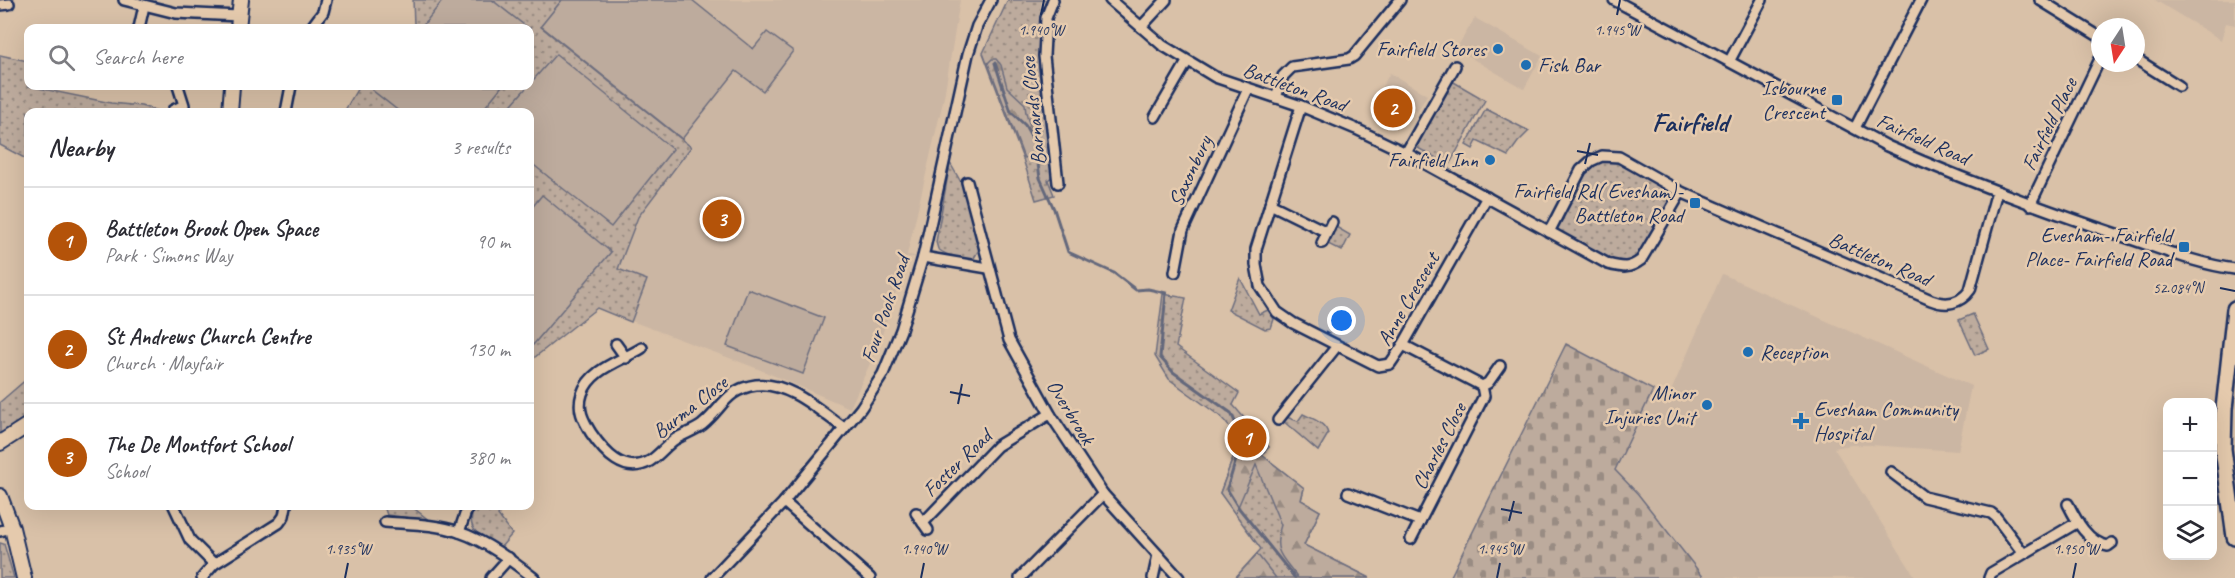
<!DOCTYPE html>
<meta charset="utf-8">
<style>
:root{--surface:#fff;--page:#f2f2f3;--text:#2b2b33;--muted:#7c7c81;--line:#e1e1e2;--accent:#b45309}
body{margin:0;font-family:Caveat,sans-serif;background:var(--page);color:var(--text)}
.controls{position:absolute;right:18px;bottom:18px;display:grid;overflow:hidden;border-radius:12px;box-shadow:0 6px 24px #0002}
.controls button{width:54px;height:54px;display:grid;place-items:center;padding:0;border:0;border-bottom:2px solid var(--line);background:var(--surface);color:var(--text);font:30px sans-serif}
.compass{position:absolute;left:2091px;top:18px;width:54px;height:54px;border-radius:50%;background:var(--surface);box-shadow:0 6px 24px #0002;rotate:192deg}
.you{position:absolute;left:1342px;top:321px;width:21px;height:21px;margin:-15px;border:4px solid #fff;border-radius:50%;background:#1a73e8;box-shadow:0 0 0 9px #1a73e833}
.badge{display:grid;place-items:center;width:39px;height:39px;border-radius:50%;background:var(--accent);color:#fff;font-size:20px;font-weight:700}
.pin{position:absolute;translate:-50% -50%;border:3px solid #fff;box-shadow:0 2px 6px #0006}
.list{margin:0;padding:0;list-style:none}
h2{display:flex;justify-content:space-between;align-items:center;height:78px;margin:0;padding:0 24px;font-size:26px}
h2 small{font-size:20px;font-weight:400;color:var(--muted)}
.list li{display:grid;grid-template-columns:39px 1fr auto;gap:18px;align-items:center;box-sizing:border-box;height:108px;padding:0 24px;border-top:2px solid var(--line)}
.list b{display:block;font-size:22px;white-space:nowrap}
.list p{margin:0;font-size:20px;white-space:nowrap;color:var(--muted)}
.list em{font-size:20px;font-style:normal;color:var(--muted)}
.icon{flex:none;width:33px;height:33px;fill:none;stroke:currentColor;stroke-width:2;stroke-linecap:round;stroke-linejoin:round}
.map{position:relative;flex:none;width:2235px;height:578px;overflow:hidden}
.search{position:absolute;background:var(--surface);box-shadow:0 6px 24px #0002;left:24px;top:24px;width:510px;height:66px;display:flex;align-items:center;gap:15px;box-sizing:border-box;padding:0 21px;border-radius:12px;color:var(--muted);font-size:22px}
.panel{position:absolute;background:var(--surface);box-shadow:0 6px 24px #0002;left:24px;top:108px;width:510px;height:402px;border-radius:12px}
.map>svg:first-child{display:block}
.built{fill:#cbb6a3}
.green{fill:url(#green-dots);stroke:#6c6d7e;stroke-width:1.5}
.forest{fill:url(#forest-firs);stroke:#6c6d7e;stroke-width:1.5}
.cemetery{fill:url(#cemetery-stones);stroke:#6c6d7e;stroke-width:1.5}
.pitch{fill:#bdab9d;stroke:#6c6d7e;stroke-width:1.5}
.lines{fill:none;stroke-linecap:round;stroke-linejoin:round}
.stream{stroke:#64677b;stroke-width:3}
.street-casing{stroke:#1b2f5e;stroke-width:14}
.secondary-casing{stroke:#1b2f5e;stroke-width:18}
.primary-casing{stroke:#1b2f5e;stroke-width:20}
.street{stroke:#e5caad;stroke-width:9}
.secondary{stroke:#e5caad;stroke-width:14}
.primary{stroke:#e5caad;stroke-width:15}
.ticks{fill:none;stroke:#1b2f5e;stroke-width:2}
.poi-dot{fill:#1f6fb2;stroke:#e5caad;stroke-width:2}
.labels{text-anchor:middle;stroke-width:5;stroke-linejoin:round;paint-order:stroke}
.poi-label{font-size:21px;fill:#1b2f5e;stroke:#e5caad;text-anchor:end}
.street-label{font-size:21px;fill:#1b2f5e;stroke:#e5caad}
.district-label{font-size:27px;font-weight:bold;fill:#1b2f5e;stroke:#e5caad}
.ticks-label{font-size:15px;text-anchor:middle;fill:#1b2f5e;stroke:#e5caad;stroke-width:5;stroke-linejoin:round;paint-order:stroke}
</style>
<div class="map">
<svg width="2235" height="578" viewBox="0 0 2235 578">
<defs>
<pattern id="green-dots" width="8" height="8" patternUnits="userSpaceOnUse" patternTransform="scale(1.5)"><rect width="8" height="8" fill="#bdab9d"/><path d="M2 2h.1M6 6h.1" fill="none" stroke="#998c83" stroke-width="1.8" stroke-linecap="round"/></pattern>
<pattern id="forest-firs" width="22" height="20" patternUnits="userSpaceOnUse" patternTransform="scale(1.5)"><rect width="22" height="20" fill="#bdab9d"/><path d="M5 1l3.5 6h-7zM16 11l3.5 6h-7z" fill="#998c83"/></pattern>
<pattern id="cemetery-stones" width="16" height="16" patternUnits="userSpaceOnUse" patternTransform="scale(1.5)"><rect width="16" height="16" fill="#bdab9d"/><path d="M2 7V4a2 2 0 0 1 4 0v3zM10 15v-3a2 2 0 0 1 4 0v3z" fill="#998c83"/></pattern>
</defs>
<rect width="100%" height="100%" fill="#d9c1a8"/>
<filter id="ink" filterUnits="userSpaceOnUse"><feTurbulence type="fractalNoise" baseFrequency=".0167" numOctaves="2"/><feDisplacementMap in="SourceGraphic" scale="12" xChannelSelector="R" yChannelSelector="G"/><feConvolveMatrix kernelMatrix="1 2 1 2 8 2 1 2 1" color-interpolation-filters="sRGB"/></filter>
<g filter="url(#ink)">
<g class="built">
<polygon points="413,0 960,0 944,97 907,255 923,257 907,257 880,341 850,408 756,368 597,308 530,361 530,112 344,112 359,86 530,86 530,28 408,28 414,24"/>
<polygon points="2155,0 2235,0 2235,25 2226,23 2221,40"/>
<polygon points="1475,18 1542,56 1524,89 1456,49"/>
<polygon points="1390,73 1427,95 1417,112 1380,90"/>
<polygon points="1722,274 1971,386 1958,451 1870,445 1851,445 1834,448 1916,578 1704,578 1638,494 1614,470 1653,390 1669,396"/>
</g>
<g class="green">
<polygon points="413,0 562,0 541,27 691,147 638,217 618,269 647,280 631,322 597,308 530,361 530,112 344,112 359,86 530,86 530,28 408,28 414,24"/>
<path d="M1008,0H1047C1027,57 1048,117 1054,175L1048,180L1054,195L1036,200L1023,159L983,53Z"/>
<polygon points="0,55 28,61 28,86 111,103 141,106 161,112 28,112 28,160 0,145"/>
<polygon points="1452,81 1485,100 1449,165 1416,147"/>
<polygon points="1486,109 1529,131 1518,142 1508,156 1477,141 1473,149 1466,145"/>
<polygon points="1619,157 1681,192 1641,260 1622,268 1549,232 1591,161"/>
<path d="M950,163L962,184L980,248L974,258C963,261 947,256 938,249L936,242Z"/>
<polygon points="1336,227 1350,235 1342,251 1328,244"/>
<polygon points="1240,278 1259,314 1268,310 1274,319 1271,328 1265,329 1228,310"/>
<polygon points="1163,294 1186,298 1176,347 1239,393 1233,405 1269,447 1262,455 1304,488 1301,500 1320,511 1304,545 1370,578 1235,578 1261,549 1220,493 1235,452 1232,430 1221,417 1169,379 1155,356"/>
<polygon points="1973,314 1989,349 1975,355 1959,320"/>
<polygon points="28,378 28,425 0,437 0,402"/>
<path d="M1303,414C1313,419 1326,423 1328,434L1318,451L1283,421L1286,417L1298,421Z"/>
<polygon points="384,506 411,506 430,521 387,515"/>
<path d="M476,506H504L498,515L512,534L501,547C482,536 462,531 476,506Z"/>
<polygon points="0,543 4,544 14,578 0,578"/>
</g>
<g class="forest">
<path d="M992,59H996L1001,65L1007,87L1025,104C1026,128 1039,132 1039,156L1035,160L1031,157L1024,158L988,63Z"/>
<path d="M1243,417L1269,447L1262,455L1304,488L1301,500L1320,511L1304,545L1370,578H1298C1282,556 1272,553 1281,525L1256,465L1235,514L1220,493L1233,458L1232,430Z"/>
<polygon points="1257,554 1276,578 1235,578"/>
</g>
<polygon class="cemetery" points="1566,344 1653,390 1615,470 1638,494 1704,578 1450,578"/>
<g class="pitch">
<polygon points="443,0 492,0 528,28 421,28"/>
<polygon points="562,0 692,0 753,49 767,32 793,51 763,91 736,71 682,139 541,26"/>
<polygon points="556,54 673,149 611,227 530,162 530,112 505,112"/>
<polygon points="375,86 502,86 481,112 400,112 372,90"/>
<polygon points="542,195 611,252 533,345 530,341 530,210"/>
<polygon points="748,289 824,318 803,374 727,346"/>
</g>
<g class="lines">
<polyline class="stream" points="995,63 1011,112 1025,125 1035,143 1040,178 1054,209 1068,252 1114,273 1136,290 1148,289 1166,293 1160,357 1173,372 1231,413 1238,428 1238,453 1227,489 1238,507 1295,578"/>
<defs>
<g id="street">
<polyline points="124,0 176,13 239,16"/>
<polyline points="1053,0 1046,18 1044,56 1058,183"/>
<path d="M1110,0L1162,45L1215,77L1301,106L1356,129L1406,153L1608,264C1623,268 1629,269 1641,260L1681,192"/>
<path d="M1614,0L1887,146C1964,180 2042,209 2122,236C2159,248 2196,264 2235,269"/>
<polyline points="2040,0 2100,37"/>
<polyline points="0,5 9,4"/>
<polyline points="1141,27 1166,0"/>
<polyline points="139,28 144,6"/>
<polyline points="311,28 323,12 326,0"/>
<polyline points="2136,59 2179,86"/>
<polyline points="1730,60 1762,0"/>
<polyline points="1276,98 1283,76 1292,67 1349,59 1354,56 1400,0"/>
<polyline points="1301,106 1256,249 1256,265 1260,286 1277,312 1293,323 1378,366 1390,364 1403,345 1487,197"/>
<polyline points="173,110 184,105 178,86"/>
<polyline points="286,112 291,86"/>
<polyline points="1155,117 1187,62"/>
<polyline points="1855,128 1921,0"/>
<polyline points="1406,153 1455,66"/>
<polyline points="967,182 1009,340 1050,414 1103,494 1179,578"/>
<polyline points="1270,204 1327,232"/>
<polyline points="2030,205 2100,59"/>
<path d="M1549,232L1581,170L1591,161L1602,156L1619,157L1681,192L1931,300C1946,306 1960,304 1970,290L1997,191"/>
<polyline points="1322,243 1332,222"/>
<polyline points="923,257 988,268"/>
<polyline points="1175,272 1183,230 1248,89"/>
<polyline points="616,344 626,358"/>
<polyline points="1403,345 1482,386 1484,396 1411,539"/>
<path d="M642,348C621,361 590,369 582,394C577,409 583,420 591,433C604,452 624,476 650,461C659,455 666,446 674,440C683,434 694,431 702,425C722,409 726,389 756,385C788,381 820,411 844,428"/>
<polyline points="1482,386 1488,383 1500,366"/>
<polyline points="1278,420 1337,346"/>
<polyline points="1891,472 1924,497 1991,513 1996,517 2023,553"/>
<polyline points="1348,493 1420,521"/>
<polyline points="784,502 870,578"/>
<path d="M2068,504C2076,520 2088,543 2108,546L2112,543"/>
<polyline points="174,506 190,540 214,564"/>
<polyline points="916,513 928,530"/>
<path d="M385,522C409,524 436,524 459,532C486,541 512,561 534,578"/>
<polyline points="923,523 997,446 1050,414"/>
<polyline points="0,531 12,528"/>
<polyline points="459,532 468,506"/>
<polyline points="202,578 214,564 279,523 284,516 286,506"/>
<polyline points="491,578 509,558"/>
<polyline points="712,578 784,502 861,408 883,374 901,330 923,257 968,54 977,26 991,0"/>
<polyline points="1020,578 1103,494"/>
<polyline points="1153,578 1158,555"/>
<polyline points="1989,578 1991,573 2078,522"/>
</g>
<g id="secondary">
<polyline points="238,28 241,0"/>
<polyline points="230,112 232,86"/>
<polyline points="0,443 28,425"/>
<polyline points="0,496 12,528 24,578"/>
</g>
<polyline id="primary" points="2235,309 2224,409 2223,449 2235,537"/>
</defs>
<use href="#street" class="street-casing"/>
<use href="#secondary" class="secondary-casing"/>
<use href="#primary" class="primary-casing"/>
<use href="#street" class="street"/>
<use href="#secondary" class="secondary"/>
<use href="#primary" class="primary"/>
</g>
</g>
<path class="ticks" d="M1041,15L1044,0M1617,15L1620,0M1577,151L1598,155M1585,164L1590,143M2220,288L2235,291M950,392L970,396M958,404L962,384M1501,509L1522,513M1509,521L1514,501M345,578L348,563M921,578L924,563M1497,578L1500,563M2073,578L2076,563"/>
<g class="poi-dot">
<circle cx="1498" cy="49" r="6"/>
<circle cx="1526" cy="65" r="6"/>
<rect x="1831" y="94" width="12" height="12" rx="3"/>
<circle cx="1490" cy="160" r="6"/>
<rect x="1689" y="197" width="12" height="12" rx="3"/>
<rect x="2178" y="241" width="12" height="12" rx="3"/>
<circle cx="1748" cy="352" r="6"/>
<circle cx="1707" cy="405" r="6"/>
<path d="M1798 412h6v6h6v6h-6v6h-6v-6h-6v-6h6z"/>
</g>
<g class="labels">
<g class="poi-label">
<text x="1486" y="56">Fairfield Stores</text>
<text x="1538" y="72" text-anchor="start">Fish Bar</text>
<text x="1825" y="95">Isbourne<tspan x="1825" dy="24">Crescent</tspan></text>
<text x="1478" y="167">Fairfield Inn</text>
<text x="1683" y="198">Fairfield Rd( Evesham)-<tspan x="1683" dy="24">Battleton Road</tspan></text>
<text x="2172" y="242">Evesham- Fairfield<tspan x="2172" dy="24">Place- Fairfield Road</tspan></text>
<text x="1760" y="359" text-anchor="start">Reception</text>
<text x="1695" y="400">Minor<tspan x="1695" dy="24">Injuries Unit</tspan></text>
<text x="1814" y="416" text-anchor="start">Evesham Community<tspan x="1814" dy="24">Hospital</tspan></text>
</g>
<g class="street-label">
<text transform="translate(1295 87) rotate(20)" y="7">Battleton Road</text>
<text transform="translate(1033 111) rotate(-96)" y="7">Barnards Close</text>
<text transform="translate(2049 124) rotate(-64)" y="7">Fairfield Place</text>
<text transform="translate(1923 139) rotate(24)" y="7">Fairfield Road</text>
<text transform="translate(1190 171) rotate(-65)" y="7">Saxonbury</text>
<text transform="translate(1880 259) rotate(23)" y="7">Battleton Road</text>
<text transform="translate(1408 299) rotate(-60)" y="7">Anne Crescent</text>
<text transform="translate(885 309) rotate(-71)" y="7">Four Pools Road</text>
<text transform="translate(690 407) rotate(-38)" y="7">Burma Close</text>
<text transform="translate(1071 412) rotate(58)" y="7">Overbrook</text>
<text transform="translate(1439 446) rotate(-63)" y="7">Charles Close</text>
<text transform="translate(957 463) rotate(-44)" y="7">Foster Road</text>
</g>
<g class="district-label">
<text x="1690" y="131">Fairfield</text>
</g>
</g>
<g class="ticks-label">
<text x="1041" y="35">1.940°W</text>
<text x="1617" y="35">1.945°W</text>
<text x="2178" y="293">52.084°N</text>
<text x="924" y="554">1.940°W</text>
<text x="1500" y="554">1.945°W</text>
<text x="348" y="554">1.935°W</text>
<text x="2076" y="554">1.950°W</text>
</g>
</svg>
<div class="controls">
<button>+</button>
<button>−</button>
<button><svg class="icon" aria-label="layers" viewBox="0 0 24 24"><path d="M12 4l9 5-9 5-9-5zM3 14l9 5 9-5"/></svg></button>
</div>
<svg class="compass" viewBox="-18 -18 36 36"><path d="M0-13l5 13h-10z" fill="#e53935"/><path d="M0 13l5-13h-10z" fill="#7c7c81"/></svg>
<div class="you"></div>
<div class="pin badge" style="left:1247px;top:438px">1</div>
<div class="pin badge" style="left:1393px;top:108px">2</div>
<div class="pin badge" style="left:722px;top:219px">3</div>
<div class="search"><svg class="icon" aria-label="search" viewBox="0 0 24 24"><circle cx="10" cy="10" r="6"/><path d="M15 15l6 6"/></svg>Search here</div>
<section class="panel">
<h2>Nearby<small>3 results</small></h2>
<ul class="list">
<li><span class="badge">1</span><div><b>Battleton Brook Open Space</b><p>Park · Simons Way</p></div><em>90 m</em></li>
<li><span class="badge">2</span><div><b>St Andrews Church Centre</b><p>Church · Mayfair</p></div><em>130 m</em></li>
<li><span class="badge">3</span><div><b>The De Montfort School</b><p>School</p></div><em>380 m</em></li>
</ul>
</section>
</div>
